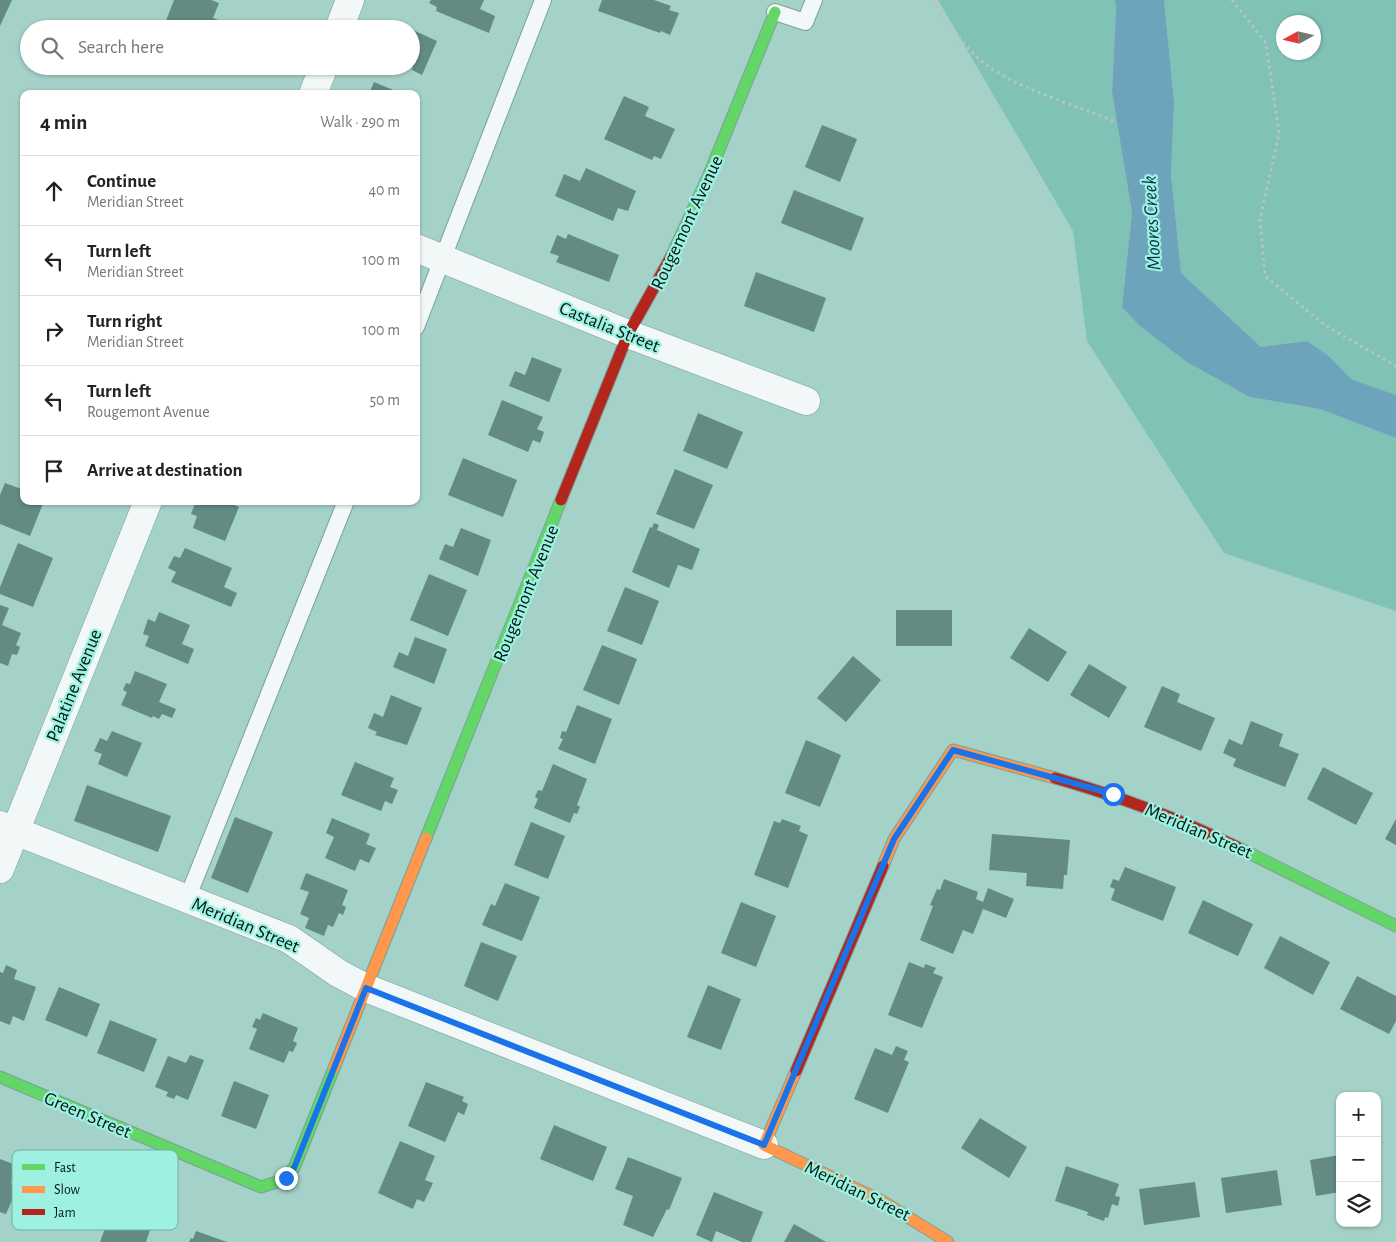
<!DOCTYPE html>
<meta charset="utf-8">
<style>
:root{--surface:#fff;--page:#f6f6f6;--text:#222;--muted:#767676;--line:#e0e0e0}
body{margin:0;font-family:"Alegreya Sans",sans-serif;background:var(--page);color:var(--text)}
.controls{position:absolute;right:15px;bottom:15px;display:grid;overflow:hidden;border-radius:10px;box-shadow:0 1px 4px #0004}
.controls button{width:45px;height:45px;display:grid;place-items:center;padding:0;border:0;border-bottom:1px solid var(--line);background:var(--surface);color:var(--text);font:25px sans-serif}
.compass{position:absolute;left:1276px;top:15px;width:45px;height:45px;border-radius:50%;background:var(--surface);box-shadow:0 1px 4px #0004;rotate:262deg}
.stop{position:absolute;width:15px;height:15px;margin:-11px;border:4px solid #1a73e8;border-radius:50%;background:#fff}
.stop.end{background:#1a73e8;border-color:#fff;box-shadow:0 1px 5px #0008}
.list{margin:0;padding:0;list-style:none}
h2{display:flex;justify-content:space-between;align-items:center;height:65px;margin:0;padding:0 20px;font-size:21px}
h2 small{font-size:16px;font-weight:400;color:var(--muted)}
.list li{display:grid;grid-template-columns:32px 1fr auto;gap:15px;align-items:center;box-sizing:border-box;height:70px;padding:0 20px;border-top:1px solid var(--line)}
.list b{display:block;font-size:19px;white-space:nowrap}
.list p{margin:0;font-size:16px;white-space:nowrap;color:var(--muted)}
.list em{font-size:16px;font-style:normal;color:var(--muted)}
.icon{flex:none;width:28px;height:28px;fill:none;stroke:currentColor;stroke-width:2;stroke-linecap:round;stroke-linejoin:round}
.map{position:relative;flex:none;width:1396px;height:1242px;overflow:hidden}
.search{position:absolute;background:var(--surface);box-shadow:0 1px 4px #0004;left:20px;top:20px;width:400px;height:55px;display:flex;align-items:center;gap:12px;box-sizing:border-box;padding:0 18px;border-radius:28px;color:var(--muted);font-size:19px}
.panel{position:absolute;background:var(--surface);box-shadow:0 1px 4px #0004;left:20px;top:90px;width:400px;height:415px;border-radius:10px}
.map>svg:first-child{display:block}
.forest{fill:#80c2b5;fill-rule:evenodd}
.water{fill:#6da3bb}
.building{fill:#638a83}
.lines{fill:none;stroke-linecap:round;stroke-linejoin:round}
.lane-casing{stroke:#7ca099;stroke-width:18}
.street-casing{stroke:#7ca099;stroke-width:29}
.fast-casing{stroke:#7ca099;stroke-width:13}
.slow-casing{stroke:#7ca099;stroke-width:13}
.jam-casing{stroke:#7ca099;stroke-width:13}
.path{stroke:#b8c6c3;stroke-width:3;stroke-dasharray:2.5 4;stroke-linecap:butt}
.lane{stroke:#f1f8f7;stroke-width:16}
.street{stroke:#f1f8f7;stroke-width:28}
.fast{stroke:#63d668;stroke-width:11}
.slow{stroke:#ff974d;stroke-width:11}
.jam{stroke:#b3261e;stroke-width:11}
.route{stroke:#1a73e8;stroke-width:6}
.labels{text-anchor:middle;stroke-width:4.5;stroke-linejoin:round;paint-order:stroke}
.street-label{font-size:19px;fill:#011915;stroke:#9ef1e0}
.water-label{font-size:20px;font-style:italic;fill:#00324d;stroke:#9ef1e0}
.key{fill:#9ef1e0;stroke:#6fb0a3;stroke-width:1}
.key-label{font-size:14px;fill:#011915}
</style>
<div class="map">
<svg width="1396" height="1242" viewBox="0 0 1396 1242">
<rect width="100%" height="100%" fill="#a4d1c8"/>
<g class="forest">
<polygon points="938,0 1115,0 1116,10 1112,92 1132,213 1122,307 1250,397 1320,409 1396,438 1396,611 1224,553 1087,341 1073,231"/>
<path d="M1164,0H1396V395L1351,379L1329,356L1307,341L1261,347L1181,273L1171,174L1174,102ZM1284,22H1314V52H1284Z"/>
</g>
<polygon class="water" points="1115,0 1164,0 1174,102 1171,174 1181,273 1261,347 1307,341 1329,356 1351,379 1396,395 1396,438 1320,409 1250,397 1187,362 1140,326 1122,307 1132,213 1112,92 1116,10"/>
<g class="building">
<polygon points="0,0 12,0 0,26"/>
<polygon points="174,0 211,0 219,3 213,18 221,21 218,29 173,29 164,26"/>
<polygon points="431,0 484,0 480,9 495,16 489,33 436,11 437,7 429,3"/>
<polygon points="602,0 654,0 671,6 669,10 679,13 670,35 661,31 660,33 598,11"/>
<polygon points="411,29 437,41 422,75 412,70 413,65 411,64"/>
<polygon points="374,82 403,94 369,94"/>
<polygon points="624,96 649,107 645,116 675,129 661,159 654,156 652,160 604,139"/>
<polygon points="822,125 857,139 840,182 805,167"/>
<polygon points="586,168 636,191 628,211 618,208 613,221 555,196 564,174 580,181"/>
<polygon points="794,190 864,218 851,251 781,223"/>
<polygon points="568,234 619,255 609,282 556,262 559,256 550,253 557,235 566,239"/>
<polygon points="756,272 826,298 814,332 744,306"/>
<polygon points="532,357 562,369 549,402 509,386 515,371 525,375"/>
<polygon points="502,400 543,417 537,429 544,432 540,443 533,440 528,452 488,435"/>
<polygon points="698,413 743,432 727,469 683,451"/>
<polygon points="463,458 517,480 503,517 448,495"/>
<polygon points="675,469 713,485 694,529 656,514"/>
<polygon points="5,483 24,490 24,501 44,501 30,536 0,524 0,495"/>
<polygon points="196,501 204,504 205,501 226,501 239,507 225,541 193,528 197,516 191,514"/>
<polygon points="654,523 659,525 657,530 700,549 692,570 678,565 669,588 632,572 650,527 652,528"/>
<polygon points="461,528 491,540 478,576 439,559 445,544 453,547"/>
<polygon points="18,543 53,558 33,607 0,594 0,587"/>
<polygon points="185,548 232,568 224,587 237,593 231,607 171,582 176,572 168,568 174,556 180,558"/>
<polygon points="429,574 467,590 448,636 410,620"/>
<polygon points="625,587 659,601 642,645 607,631"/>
<polygon points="0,605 9,608 2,625 21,633 16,645 20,647 17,655 12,654 8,666 0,663"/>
<rect x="896" y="610" width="56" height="36"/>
<polygon points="159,612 190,625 182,644 194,649 188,664 145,646 149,636 143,634 148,619 155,622"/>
<polygon points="1029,628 1067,652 1048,682 1010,658"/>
<polygon points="415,637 447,649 434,684 393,667 399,652 408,656"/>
<polygon points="602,645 637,659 619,705 583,690"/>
<polygon points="853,656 881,680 846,722 817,698"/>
<polygon points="1089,664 1127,687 1109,718 1070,695"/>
<polygon points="135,671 167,684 159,702 176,709 172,718 162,714 159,719 153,716 152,718 121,705 127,692 123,690 126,683 130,684"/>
<polygon points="1162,686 1180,694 1177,702 1215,718 1201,751 1144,727"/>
<polygon points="391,695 422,708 407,745 375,735 377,732 368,728 374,713 383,717"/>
<polygon points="577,705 612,719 595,764 558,749 563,739 560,738 562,731 566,732"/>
<polygon points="1251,721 1283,734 1279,746 1299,754 1285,787 1233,766 1236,759 1223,753 1229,739 1242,745"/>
<polygon points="112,731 142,743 127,777 98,764 102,754 94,751 100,738 107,741"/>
<polygon points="806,740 841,755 820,807 785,793"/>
<polygon points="355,762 394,778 390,787 398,790 392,804 385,801 381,811 341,795"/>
<polygon points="553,764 587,779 577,805 580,807 577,814 574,813 570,823 534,808 538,799 535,797 538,790 542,791"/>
<polygon points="1323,767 1373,793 1356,825 1307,799"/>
<polygon points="87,785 171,816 158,852 74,821"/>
<polygon points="235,817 273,832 248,893 211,878"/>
<polygon points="332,818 370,834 366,844 376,848 369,863 360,859 355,871 325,858 334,837 326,833"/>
<polygon points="782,819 801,826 799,831 808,835 788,888 754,875 774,821 780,823"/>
<polygon points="1396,819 1396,845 1385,839"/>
<polygon points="531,822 565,836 548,879 514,865"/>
<polygon points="992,834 1070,840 1067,875 1064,875 1063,889 1026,886 1027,873 989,870"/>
<polygon points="1125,867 1176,887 1163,921 1111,900 1115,889 1110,887 1113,879 1119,881"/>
<polygon points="306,873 348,890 342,905 346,907 343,915 339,913 333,927 328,925 324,936 305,928 309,918 300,914 309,892 300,889"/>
<polygon points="944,879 978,892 976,899 983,902 988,888 1014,899 1006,918 983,909 973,934 963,930 953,954 920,940 933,906 930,905 937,889 940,890"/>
<polygon points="505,883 540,897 522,941 482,925 491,904 495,906"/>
<polygon points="1203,900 1253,924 1238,956 1188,933"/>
<polygon points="741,902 776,916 756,967 721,953"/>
<polygon points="1280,936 1330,962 1313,995 1264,968"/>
<polygon points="481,942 517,956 498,1001 464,986"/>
<polygon points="909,962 924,968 925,964 936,968 933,973 943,977 922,1028 888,1015"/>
<polygon points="6,965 17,970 14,979 36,987 24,1021 13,1016 10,1025 0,1021 0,972 3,973"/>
<polygon points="1357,976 1396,996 1396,1021 1389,1034 1340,1009"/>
<polygon points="708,985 741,999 721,1050 687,1037"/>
<polygon points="59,987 100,1004 87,1037 45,1020"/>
<polygon points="263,1013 298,1028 293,1041 297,1043 293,1052 289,1051 284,1063 249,1049 257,1029 252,1027 256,1018 260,1020"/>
<polygon points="110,1020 157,1039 144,1072 97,1053"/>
<polygon points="896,1046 908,1051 904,1060 909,1062 888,1113 854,1099 875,1048 892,1055"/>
<polygon points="190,1055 204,1060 188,1100 176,1095 174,1099 166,1096 168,1092 155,1087 168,1056 186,1063"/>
<polygon points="234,1081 269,1095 256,1129 221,1116"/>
<polygon points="426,1082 464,1097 462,1101 468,1104 464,1115 458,1112 445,1142 408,1126"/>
<polygon points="980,1118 1027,1147 1009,1178 961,1148"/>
<polygon points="554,1125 607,1147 593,1181 540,1159"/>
<polygon points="400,1141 435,1156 425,1180 433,1183 424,1202 417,1199 413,1209 378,1193"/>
<polygon points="1340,1155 1340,1192 1316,1196 1310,1160"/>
<polygon points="628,1157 682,1178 669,1210 667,1209 653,1237 623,1225 633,1196 615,1189"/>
<polygon points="0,1159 16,1165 11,1184 18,1187 6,1214 0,1212"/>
<polygon points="1066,1166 1119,1184 1115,1196 1120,1197 1118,1206 1112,1204 1108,1218 1105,1217 1104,1221 1087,1215 1088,1212 1055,1201"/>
<polygon points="1277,1170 1282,1205 1226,1213 1221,1178"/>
<polygon points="1195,1182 1200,1217 1144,1225 1139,1189"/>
<polygon points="714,1192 763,1212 751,1242 742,1242 716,1231 712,1242 696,1235"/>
<polygon points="118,1202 153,1215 149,1222 152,1224 146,1242 100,1242 112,1209 115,1210"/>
<polygon points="794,1224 826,1242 784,1242"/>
<polygon points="196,1231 227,1242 189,1242 191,1238 193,1239"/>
</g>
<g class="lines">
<defs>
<g id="lane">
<polyline points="775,12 805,22 814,0"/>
<polyline points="416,327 543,0"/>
<polyline points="187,899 346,501"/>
</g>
<g id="street">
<polyline points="339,29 350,0"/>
<polyline points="313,94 324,66"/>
<polyline points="416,248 628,334 806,401"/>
<polyline points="0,825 289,939 338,973 366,988 764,1145"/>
<polyline points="0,869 148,501"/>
</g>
<g id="fast">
<polyline points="672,255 708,177 775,12"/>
<polyline points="426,838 561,500"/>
<polyline points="1237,847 1396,926"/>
<polyline points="0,1077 261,1187 280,1181 294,1168 334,1068"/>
</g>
<g id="slow">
<polyline points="883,866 894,839 953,750 1055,778"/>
<polyline points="334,1068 426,838"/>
<polyline points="796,1071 764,1145 882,1201 948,1242"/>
</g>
<g id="jam">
<polyline points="561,500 628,334 672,255"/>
<path d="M1055,778C1118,796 1178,818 1237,847"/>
<polyline points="796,1071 883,866"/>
</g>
</defs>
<use href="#lane" class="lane-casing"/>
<use href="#street" class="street-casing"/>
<use href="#fast" class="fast-casing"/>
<use href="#slow" class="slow-casing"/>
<use href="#jam" class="jam-casing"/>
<g class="path">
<path d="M933,0C946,21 959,40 977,57C1010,88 1075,104 1116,122"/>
<polyline points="1232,0 1266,43 1279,134 1260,219 1265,276 1326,326 1396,366"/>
</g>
<use href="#lane" class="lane"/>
<use href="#street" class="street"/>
<use href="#fast" class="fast"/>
<use href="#slow" class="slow"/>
<use href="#jam" class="jam"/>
</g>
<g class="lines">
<polyline class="route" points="286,1178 294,1168 366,988 764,1145 894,839 953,750 1113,794"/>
</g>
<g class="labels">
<g class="street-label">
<text transform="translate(686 222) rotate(-65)" y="7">Rougemont Avenue</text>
<text transform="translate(610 326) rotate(22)" y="7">Castalia Street</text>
<text transform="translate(525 593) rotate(-68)" y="7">Rougemont Avenue</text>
<text transform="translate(73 685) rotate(-68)" y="7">Palatine Avenue</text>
<text transform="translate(1199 830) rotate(23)" y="7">Meridian Street</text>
<text transform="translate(246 924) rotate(23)" y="7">Meridian Street</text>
<text transform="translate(88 1114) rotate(23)" y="7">Green Street</text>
<text transform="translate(858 1190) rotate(26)" y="7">Meridian Street</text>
</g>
<g class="water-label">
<text transform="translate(1151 223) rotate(-93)" y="7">Moores Creek</text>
</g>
</g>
<rect x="12" y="1150" width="166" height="80" rx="8" class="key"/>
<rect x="22" y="1164" width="23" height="6" fill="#63d668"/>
<rect x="22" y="1186" width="23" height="7" fill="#ff974d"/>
<rect x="22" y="1209" width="23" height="6" fill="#b3261e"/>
<g class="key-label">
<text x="54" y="1172">Fast</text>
<text x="54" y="1194">Slow</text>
<text x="54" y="1217">Jam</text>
</g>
</svg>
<div class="controls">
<button>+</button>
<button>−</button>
<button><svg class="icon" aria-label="layers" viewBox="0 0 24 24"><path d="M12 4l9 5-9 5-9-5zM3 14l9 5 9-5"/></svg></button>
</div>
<svg class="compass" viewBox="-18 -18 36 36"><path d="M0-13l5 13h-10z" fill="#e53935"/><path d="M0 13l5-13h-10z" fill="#767676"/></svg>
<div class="stop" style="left:1113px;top:794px"></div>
<div class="stop end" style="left:286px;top:1178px"></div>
<div class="search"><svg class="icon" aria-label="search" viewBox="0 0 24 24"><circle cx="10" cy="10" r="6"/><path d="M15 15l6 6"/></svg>Search here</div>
<section class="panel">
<h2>4 min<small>Walk · 290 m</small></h2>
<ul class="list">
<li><svg class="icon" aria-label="ahead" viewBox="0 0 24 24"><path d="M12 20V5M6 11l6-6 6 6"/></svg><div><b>Continue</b><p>Meridian Street</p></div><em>40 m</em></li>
<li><svg class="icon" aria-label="left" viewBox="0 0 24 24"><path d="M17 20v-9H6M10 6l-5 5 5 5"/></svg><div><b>Turn left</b><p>Meridian Street</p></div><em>100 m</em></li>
<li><svg class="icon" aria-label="right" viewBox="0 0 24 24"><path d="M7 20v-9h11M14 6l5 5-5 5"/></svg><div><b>Turn right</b><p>Meridian Street</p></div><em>100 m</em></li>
<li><svg class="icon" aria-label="left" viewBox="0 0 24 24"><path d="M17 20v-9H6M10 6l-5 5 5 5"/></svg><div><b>Turn left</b><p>Rougemont Avenue</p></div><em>50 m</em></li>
<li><svg class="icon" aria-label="arrive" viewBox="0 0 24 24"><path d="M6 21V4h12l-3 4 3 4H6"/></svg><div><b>Arrive at destination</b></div></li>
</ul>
</section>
</div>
